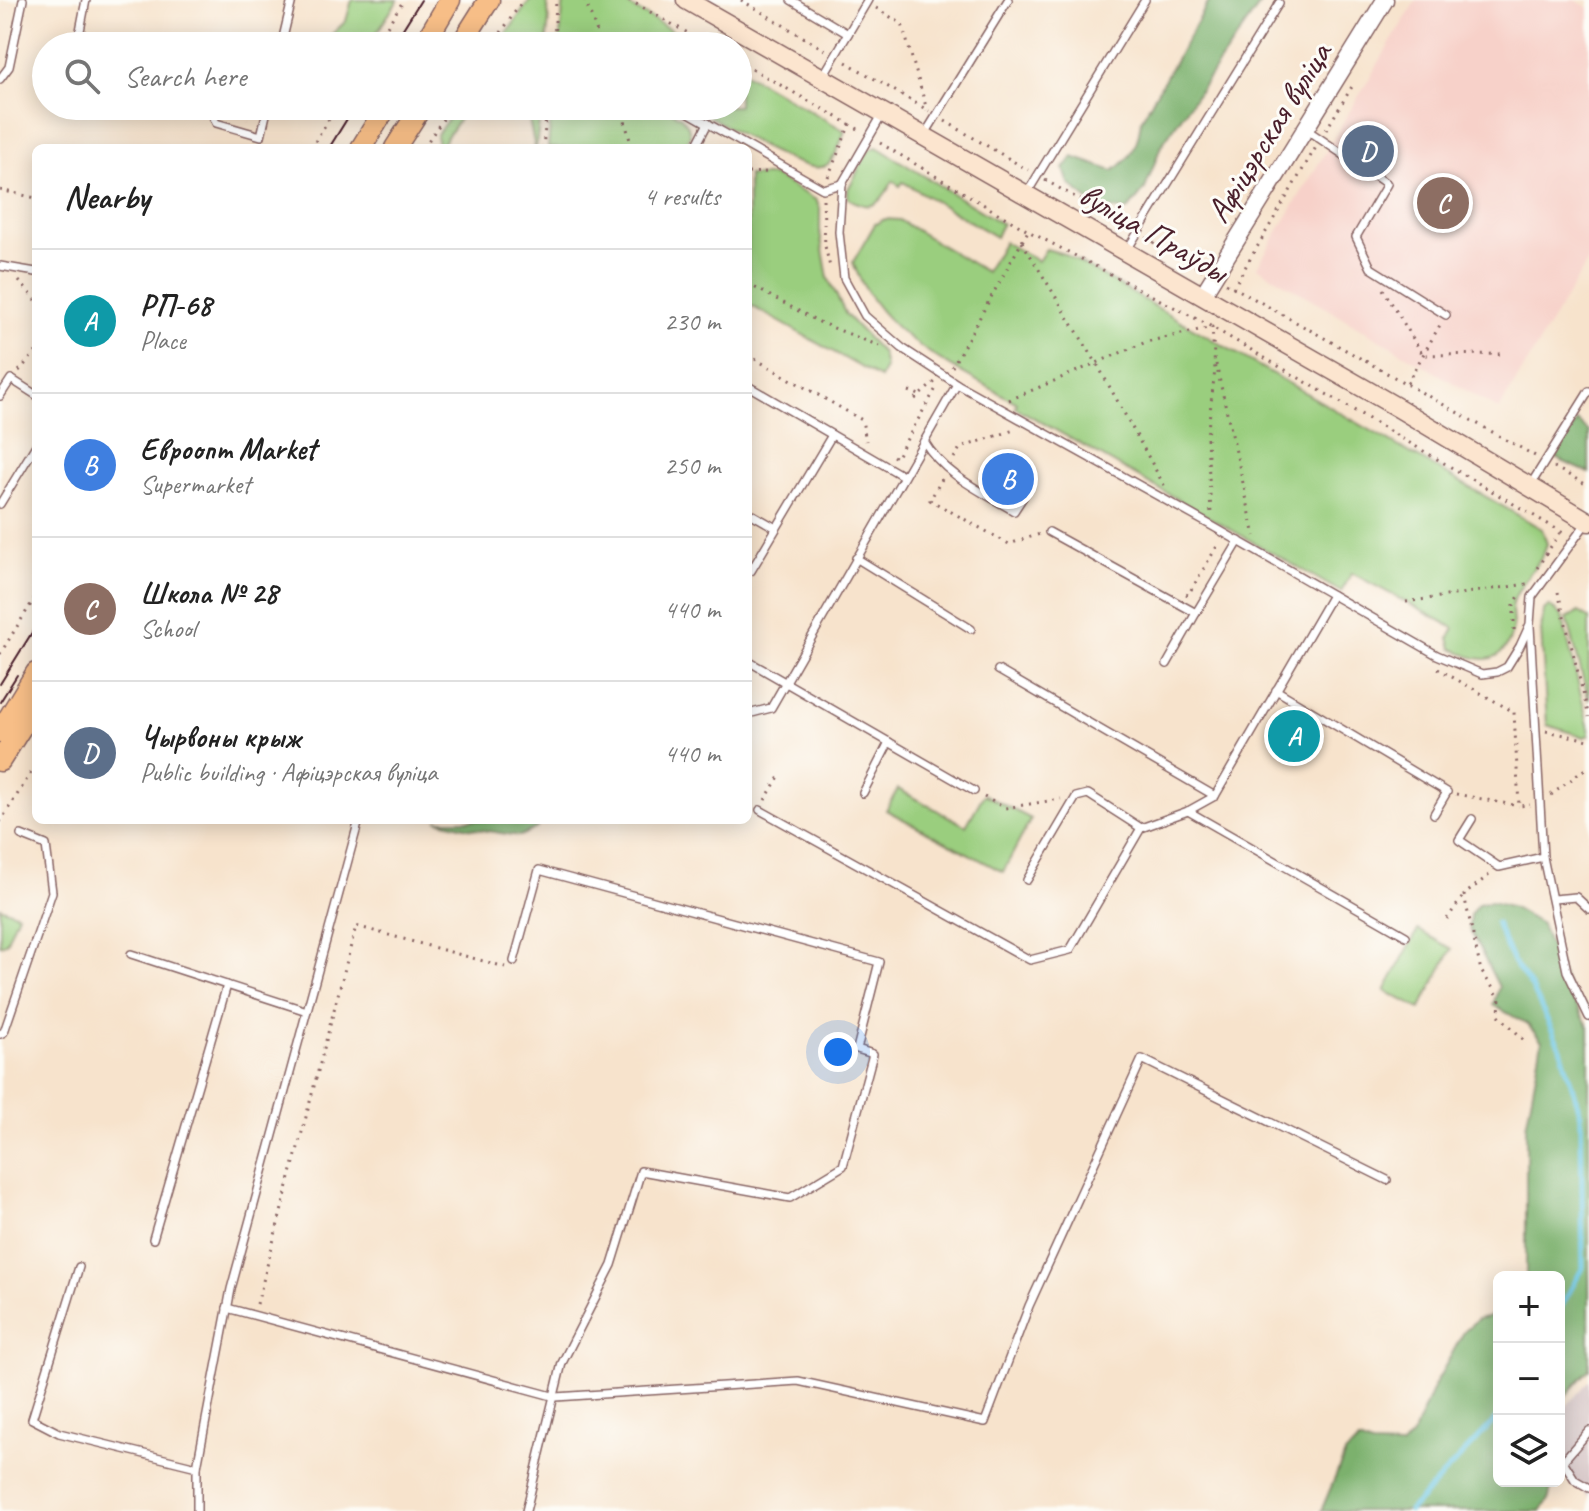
<!DOCTYPE html>
<meta charset="utf-8">
<style>
:root{--surface:#fff;--page:#f2f2f2;--text:#222;--muted:#767676;--line:#e0e0e0;--accent:#b5179e}
body{margin:0;font-family:Caveat,sans-serif;background:var(--page);color:var(--text)}
.controls{position:absolute;right:24px;bottom:24px;display:grid;overflow:hidden;border-radius:12px;box-shadow:0 4px 20px #0003}
.controls button{width:72px;height:72px;display:grid;place-items:center;padding:0;border:0;border-bottom:2px solid var(--line);background:var(--surface);color:var(--text);font:40px sans-serif}
.you{position:absolute;left:838px;top:1052px;width:28px;height:28px;margin:-20px;border:6px solid #fff;border-radius:50%;background:#1a73e8;box-shadow:0 0 0 12px #1a73e833}
.badge{display:grid;place-items:center;width:52px;height:52px;border-radius:50%;background:var(--accent);color:#fff;font-size:26px;font-weight:700}
.pin{position:absolute;translate:-50% -50%;border:4px solid #fff;box-shadow:0 2px 8px #0006}
.list{margin:0;padding:0;list-style:none}
h2{display:flex;justify-content:space-between;align-items:center;height:104px;margin:0;padding:0 32px;font-size:34px}
h2 small{font-size:26px;font-weight:400;color:var(--muted)}
.list li{display:grid;grid-template-columns:52px 1fr auto;gap:24px;align-items:center;box-sizing:border-box;height:144px;padding:0 32px;border-top:2px solid var(--line)}
.list b{display:block;font-size:30px;white-space:nowrap}
.list p{margin:0;font-size:26px;white-space:nowrap;color:var(--muted)}
.list em{font-size:26px;font-style:normal;color:var(--muted)}
.icon{flex:none;width:44px;height:44px;fill:none;stroke:currentColor;stroke-width:2;stroke-linecap:round;stroke-linejoin:round}
.map{position:relative;flex:none;width:1589px;height:1511px;overflow:hidden}
.search{position:absolute;background:var(--surface);box-shadow:0 4px 20px #0003;left:32px;top:32px;width:720px;height:88px;display:flex;align-items:center;gap:20px;box-sizing:border-box;padding:0 28px;border-radius:44px;color:var(--muted);font-size:30px}
.panel{position:absolute;background:var(--surface);box-shadow:0 4px 20px #0003;left:32px;top:144px;width:720px;height:680px;border-radius:12px}
.map>svg:first-child{display:block}
.built{fill:#f7d1c9}
.industrial{fill:#d2bfc1}
.green{fill:#9ace7e;stroke:#727654;stroke-width:2}
.forest{fill:#7bb16d;stroke:#62684c;stroke-width:2}
.lines{fill:none;stroke-linecap:round;stroke-linejoin:round}
.stream{stroke:#66c5e4;stroke-width:5}
.service-casing{stroke:#876463;stroke-width:10}
.tertiary-casing{stroke:#876463;stroke-width:19}
.secondary-casing{stroke:#876463;stroke-width:21}
.primary-casing{stroke:#876463;stroke-width:23}
.path{stroke:#876463;stroke-width:3;stroke-dasharray:2 6;stroke-linecap:butt}
.service{stroke:#fff;stroke-width:7}
.tertiary{stroke:#fff;stroke-width:16}
.secondary{stroke:#fce5cf;stroke-width:18}
.primary{stroke:#f7be87;stroke-width:20}
.tram{stroke:#4a1f2b;stroke-width:2}
.labels{text-anchor:middle;stroke-width:6;stroke-linejoin:round;paint-order:stroke}
.street-label{font-size:34px;fill:#4a1f2b;stroke:#fdfcf7}
</style>
<div class="map">
<svg width="1589" height="1511" viewBox="0 0 1589 1511">
<rect width="100%" height="100%" fill="#fdfcf7"/>
<filter id="ink" filterUnits="userSpaceOnUse"><feTurbulence type="fractalNoise" baseFrequency=".0125" numOctaves="2"/><feDisplacementMap in="SourceGraphic" scale="16" xChannelSelector="R" yChannelSelector="G"/><feConvolveMatrix kernelMatrix="1 2 1 2 8 2 1 2 1" color-interpolation-filters="sRGB"/></filter>
<filter id="wash" filterUnits="userSpaceOnUse"><feTurbulence type="fractalNoise" baseFrequency=".006" numOctaves="4" result="noise"/><feDisplacementMap in="SourceGraphic" scale="32" xChannelSelector="R" yChannelSelector="G"/><feGaussianBlur stdDeviation="1.8" result="paint"/><feColorMatrix in="noise" values="0 0 0 0 0 0 0 0 0 0 0 0 0 0 0 0 0 1.4 0 .05"/><feComposite in="paint" operator="in"/></filter>
<g filter="url(#wash)">
<rect width="100%" height="100%" fill="#f7e3cc"/>
<polygon class="built" points="1416,0 1575,0 1589,8 1589,259 1499,410 1257,267"/>
<polygon class="industrial" points="1589,1380 1589,1497 1559,1467 1559,1415"/>
<g class="green">
<polygon points="352,0 398,0 368,46 348,46 329,37 346,21"/>
<polygon points="530,0 547,0 549,19 546,46 498,46"/>
<polygon points="564,0 619,0 699,46 559,46"/>
<path d="M738,69L845,131C840,142 835,164 822,167C798,173 717,120 692,106H738Z"/>
<polygon points="457,106 468,106 439,148 436,136"/>
<polygon points="526,106 541,106 536,148 535,148"/>
<polygon points="552,106 661,106 681,117 688,126 690,135 684,148 548,148"/>
<path d="M877,147L1002,224L996,237L903,182L900,186L893,181C880,203 873,214 848,198V189L869,150Z"/>
<polygon points="748,176 774,176 816,200 820,208 820,233 828,278 846,315 882,353 885,368 880,378 748,304"/>
<path d="M885,219L899,220L986,272L1004,242L1038,261L1046,249L1064,254L1542,529L1547,544L1544,553C1535,568 1519,585 1513,602C1510,611 1515,623 1512,633C1502,668 1476,662 1452,648L1449,638L1454,628L1352,573L1341,592L1015,407L1017,403C954,367 878,336 853,262L875,224Z"/>
<polygon points="1549,606 1562,616 1589,729 1589,735 1584,737 1547,725 1541,630 1544,610"/>
<polygon points="1579,612 1589,619 1589,701 1567,618"/>
<polygon points="898,789 966,826 984,794 1031,819 1003,872 886,810"/>
<polygon points="0,907 18,914 6,943 0,945"/>
<polygon points="1418,930 1452,949 1420,1009 1385,991"/>
</g>
<g class="forest">
<path d="M1210,0H1263L1161,146L1145,189L1128,210L1099,209L1069,184L1064,169L1073,157L1113,171C1133,158 1138,144 1141,120Z"/>
<polygon points="1577,421 1589,432 1589,473 1555,458"/>
<polygon points="437,820 540,820 537,828 520,836 469,828"/>
<polygon points="1492,902 1513,908 1541,924 1574,1002 1589,1027 1589,1369 1559,1403 1559,1277 1526,1277 1526,1126 1542,1041 1527,1024 1493,1005 1499,987 1469,928 1470,915 1478,904"/>
<polygon points="1499,1314 1499,1481 1553,1481 1548,1501 1541,1511 1321,1511 1345,1454 1359,1441 1371,1446 1401,1447 1414,1433 1433,1388 1465,1330 1478,1319"/>
</g>
<g class="lines">
<g class="stream">
<polyline points="1496,923 1512,960 1532,988 1561,1049 1581,1115 1583,1267 1559,1311"/>
<polyline points="1409,1511 1499,1416"/>
</g>
</g>
</g>
<g filter="url(#ink)">
<g class="lines">
<defs>
<g id="service">
<polyline points="791,0 848,34"/>
<polyline points="77,46 86,0"/>
<polyline points="281,46 292,0"/>
<polyline points="823,76 868,0"/>
<polyline points="0,79 9,67 23,0"/>
<polyline points="209,106 216,123 261,136 268,106"/>
<polyline points="677,106 823,189 842,184"/>
<polyline points="882,115 842,184 839,232 844,278 865,316 902,348 957,384 1212,526 1437,655 1482,674 1497,672 1507,667 1520,646 1530,624 1532,597 1587,522"/>
<polyline points="1307,130 1387,184 1356,237 1371,268 1446,315"/>
<polyline points="925,134 1008,0"/>
<polyline points="695,148 708,123"/>
<polyline points="1027,193 1145,0"/>
<polyline points="1127,250 1279,3"/>
<polyline points="0,266 36,272"/>
<polyline points="748,386 903,476"/>
<polyline points="0,396 11,379 36,395"/>
<path d="M924,441C944,475 981,491 1014,511L1023,497"/>
<polyline points="1531,484 1589,391"/>
<polyline points="0,504 36,445"/>
<polyline points="748,512 776,528"/>
<polyline points="1049,532 1196,613 1239,541"/>
<polyline points="856,558 971,629"/>
<polyline points="751,571 832,435"/>
<polyline points="1530,626 1543,857 1567,971 1589,1017"/>
<polyline points="748,661 974,791"/>
<polyline points="1167,664 1196,613"/>
<polyline points="998,670 1215,796"/>
<polyline points="1276,690 1447,792 1434,814"/>
<polyline points="748,714 771,708 957,384"/>
<polyline points="863,793 889,742"/>
<polyline points="760,810 1030,960 1070,950 1141,828 1188,811 1215,796 1332,595"/>
<polyline points="1188,811 1406,936"/>
<polyline points="1472,819 1459,840 1499,867 1543,857"/>
<polyline points="1027,880 1076,797 1088,794 1141,828"/>
<polyline points="1553,899 1576,897 1589,909"/>
<polyline points="131,954 307,1011"/>
<polyline points="514,961 539,870 879,962 857,1049 873,1054 843,1166 790,1198 641,1171 612,1265 562,1363 526,1511"/>
<polyline points="0,1034 4,1032 52,892 46,845 21,835"/>
<polyline points="153,1239 227,985"/>
<polyline points="79,1267 32,1419 59,1433 197,1467"/>
<polyline points="227,1308 556,1397 798,1381 985,1422 1029,1306 1142,1059 1387,1180"/>
<polyline points="1589,1431 1563,1461 1575,1480 1589,1488"/>
<polyline points="197,1511 197,1467 231,1289 359,820"/>
</g>
<polyline id="tertiary" points="1202,296 1385,0"/>
<polyline id="secondary" points="686,0 1400,409 1589,522"/>
<g id="primary">
<polyline points="423,46 450,0"/>
<polyline points="460,46 489,0"/>
<polyline points="361,148 387,106"/>
<polyline points="395,148 422,106"/>
<polyline points="0,732 36,673"/>
<polyline points="0,761 36,704"/>
</g>
</defs>
<use href="#service" class="service-casing"/>
<use href="#tertiary" class="tertiary-casing"/>
<use href="#secondary" class="secondary-casing"/>
<use href="#primary" class="primary-casing"/>
<g class="path">
<polyline points="585,0 602,46"/>
<polyline points="629,0 711,46"/>
<polyline points="741,0 825,50"/>
<polyline points="876,8 902,24 927,110"/>
<polyline points="222,35 271,44"/>
<polyline points="374,46 404,0"/>
<polyline points="492,46 523,0"/>
<polyline points="554,46 556,0"/>
<polyline points="738,61 860,130"/>
<polyline points="846,62 929,111"/>
<polyline points="239,106 247,120"/>
<polyline points="621,106 632,148"/>
<polyline points="945,121 1028,170"/>
<polyline points="1326,130 1353,85"/>
<polyline points="880,143 1028,231 1212,327 1565,534"/>
<polyline points="311,148 337,106"/>
<polyline points="427,148 428,141 452,106"/>
<polyline points="543,148 547,106"/>
<polyline points="748,173 768,172"/>
<polyline points="828,177 850,124"/>
<polyline points="1045,180 1129,228"/>
<polyline points="0,190 36,198"/>
<polyline points="823,199 825,246 830,267"/>
<polyline points="1146,238 1202,270"/>
<polyline points="1022,242 1097,364 1165,487"/>
<polyline points="19,281 36,300"/>
<polyline points="1226,283 1537,457"/>
<polyline points="748,284 821,323 882,347"/>
<polyline points="1233,288 1316,147"/>
<polyline points="1383,289 1423,355 1501,354"/>
<polyline points="748,355 862,420 866,441"/>
<polyline points="1216,364 1255,536"/>
<polyline points="952,367 1028,231"/>
<polyline points="19,371 36,352"/>
<polyline points="1407,383 1440,325"/>
<polyline points="909,391 919,395"/>
<polyline points="915,399 935,382"/>
<polyline points="1009,400 1146,342 1212,327 1215,370 1207,437 1211,514"/>
<polyline points="893,456 896,458 938,385"/>
<polyline points="954,458 960,448 1017,429"/>
<polyline points="1554,467 1589,486"/>
<polyline points="942,479 930,500 1009,544 1040,534"/>
<polyline points="1537,568 1561,531"/>
<polyline points="1558,592 1589,717"/>
<polyline points="1186,594 1188,595 1219,543"/>
<polyline points="1406,602 1527,584"/>
<polyline points="1514,630 1514,604 1520,595"/>
<polyline points="0,654 36,596"/>
<polyline points="1438,669 1514,712 1519,806 1530,805"/>
<polyline points="1546,731 1589,740"/>
<polyline points="1456,794 1519,806"/>
<polyline points="1551,795 1589,766"/>
<polyline points="984,797 1005,808 1061,799"/>
<polyline points="765,800 780,775"/>
<polyline points="0,822 36,765"/>
<polyline points="1489,875 1464,895 1481,971 1500,998 1499,1015 1526,1042"/>
<polyline points="1447,919 1464,895"/>
<polyline points="257,1304 356,926 505,967"/>
</g>
<use href="#service" class="service"/>
<use href="#tertiary" class="tertiary"/>
<use href="#secondary" class="secondary"/>
<use href="#primary" class="primary"/>
<g class="tram">
<polyline points="392,46 421,0"/>
<polyline points="329,148 355,106"/>
<polyline points="0,684 36,626"/>
<polyline points="0,702 17,675"/>
</g>
</g>
</g>
<g class="labels">
<g class="street-label">
<text transform="translate(1268 132) rotate(-58)" y="12">Афіцэрская вуліца</text>
<text transform="translate(1154 232) rotate(30)" y="12">вуліца Праўды</text>
</g>
</g>
</svg>
<div class="controls">
<button>+</button>
<button>−</button>
<button><svg class="icon" aria-label="layers" viewBox="0 0 24 24"><path d="M12 4l9 5-9 5-9-5zM3 14l9 5 9-5"/></svg></button>
</div>
<div class="you"></div>
<div class="pin badge" style="left:1294px;top:736px;background:#0f9aa8">A</div>
<div class="pin badge" style="left:1008px;top:479px;background:#3f7fe0">B</div>
<div class="pin badge" style="left:1443px;top:203px;background:#8d6e63">C</div>
<div class="pin badge" style="left:1368px;top:151px;background:#5c6f8a">D</div>
<div class="search"><svg class="icon" aria-label="search" viewBox="0 0 24 24"><circle cx="10" cy="10" r="6"/><path d="M15 15l6 6"/></svg>Search here</div>
<section class="panel">
<h2>Nearby<small>4 results</small></h2>
<ul class="list">
<li><span class="badge" style="background:#0f9aa8">A</span><div><b>РП-68</b><p>Place</p></div><em>230 m</em></li>
<li><span class="badge" style="background:#3f7fe0">B</span><div><b>Евроопт Market</b><p>Supermarket</p></div><em>250 m</em></li>
<li><span class="badge" style="background:#8d6e63">C</span><div><b>Школа № 28</b><p>School</p></div><em>440 m</em></li>
<li><span class="badge" style="background:#5c6f8a">D</span><div><b>Чырвоны крыж</b><p>Public building · Афіцэрская вуліца</p></div><em>440 m</em></li>
</ul>
</section>
</div>
